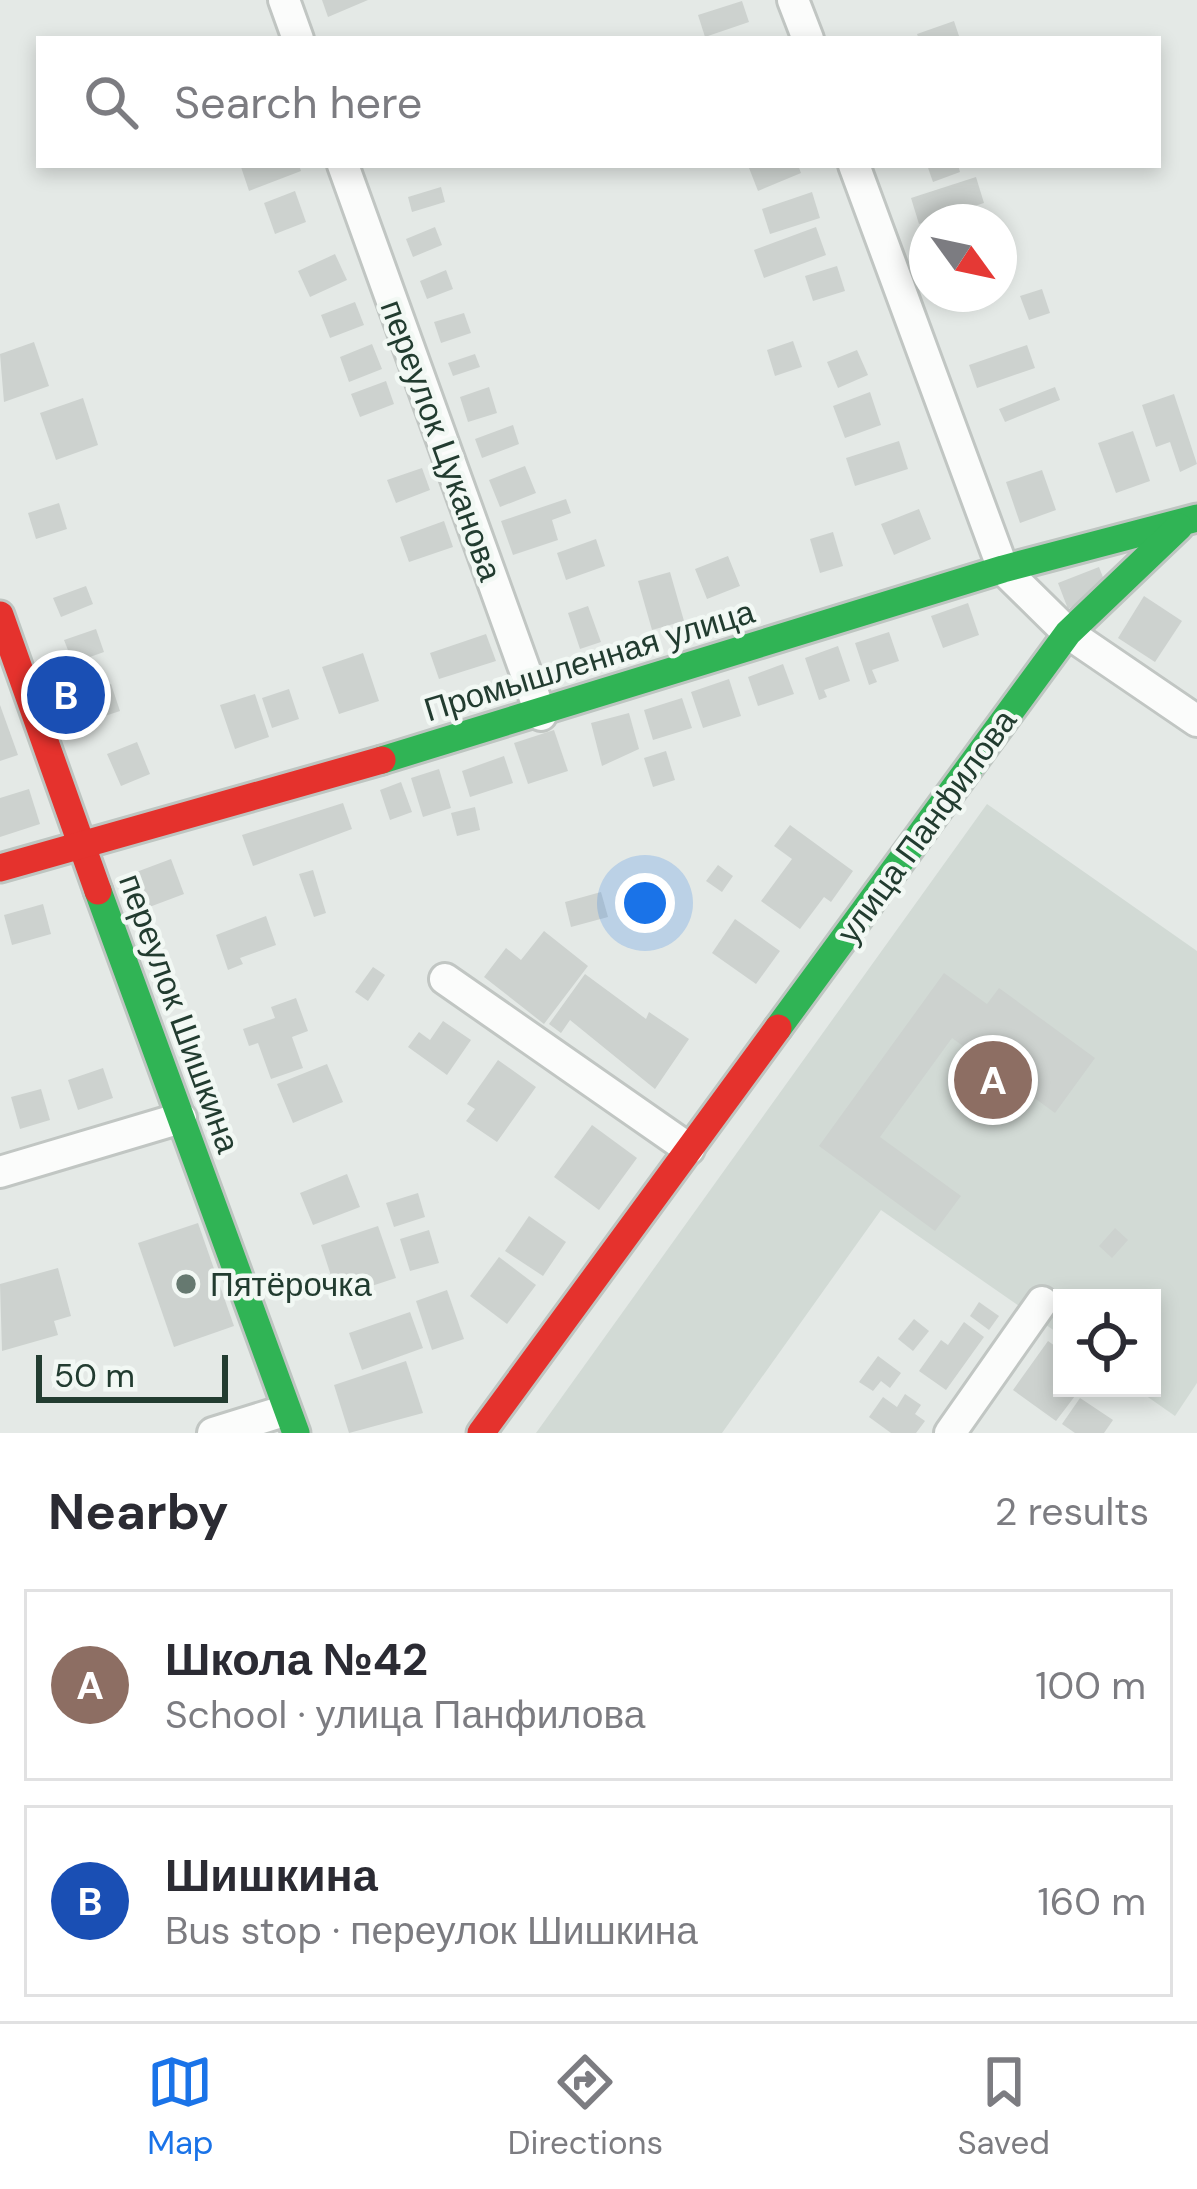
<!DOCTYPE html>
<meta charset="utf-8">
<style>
:root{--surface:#fff;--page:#f7f7f7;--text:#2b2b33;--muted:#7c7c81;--line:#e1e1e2;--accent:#1a73e8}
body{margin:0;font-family:"DM Sans",sans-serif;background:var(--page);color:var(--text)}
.controls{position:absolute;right:36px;bottom:36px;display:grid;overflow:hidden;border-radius:0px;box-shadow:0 6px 18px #0003}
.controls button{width:108px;height:108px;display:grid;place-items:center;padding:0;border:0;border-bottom:3px solid var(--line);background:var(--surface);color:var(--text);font:60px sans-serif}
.compass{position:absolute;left:909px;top:204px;width:108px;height:108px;border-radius:50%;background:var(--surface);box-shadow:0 6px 18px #0003;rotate:123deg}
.scale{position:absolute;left:36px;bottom:30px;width:192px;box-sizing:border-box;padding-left:12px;border:6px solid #223c30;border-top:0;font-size:33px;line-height:42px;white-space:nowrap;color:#223c30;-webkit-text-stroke:9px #f2f8f4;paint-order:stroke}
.you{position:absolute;left:645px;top:903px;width:42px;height:42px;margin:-30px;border:9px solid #fff;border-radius:50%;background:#1a73e8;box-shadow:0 0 0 18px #1a73e833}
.badge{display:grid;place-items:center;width:78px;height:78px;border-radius:50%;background:var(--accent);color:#fff;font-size:39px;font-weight:700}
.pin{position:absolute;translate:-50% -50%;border:6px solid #fff;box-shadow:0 3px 12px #0006}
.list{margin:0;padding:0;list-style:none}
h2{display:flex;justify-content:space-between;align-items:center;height:156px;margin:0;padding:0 48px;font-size:51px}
h2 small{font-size:39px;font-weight:400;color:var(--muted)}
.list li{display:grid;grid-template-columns:78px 1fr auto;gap:36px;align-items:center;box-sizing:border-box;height:192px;margin:0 24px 24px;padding:0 24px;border:3px solid var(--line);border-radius:0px}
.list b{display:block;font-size:45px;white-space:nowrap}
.list p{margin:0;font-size:39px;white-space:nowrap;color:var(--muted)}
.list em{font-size:39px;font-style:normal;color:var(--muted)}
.icon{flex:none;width:66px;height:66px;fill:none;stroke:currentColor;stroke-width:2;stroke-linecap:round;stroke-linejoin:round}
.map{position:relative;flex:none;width:1197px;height:1433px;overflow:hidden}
.search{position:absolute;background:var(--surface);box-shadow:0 6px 18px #0003;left:36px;right:36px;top:36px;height:132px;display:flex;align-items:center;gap:30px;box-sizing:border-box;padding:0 42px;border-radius:0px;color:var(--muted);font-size:45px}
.sheet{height:588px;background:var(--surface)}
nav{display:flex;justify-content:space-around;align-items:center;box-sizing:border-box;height:168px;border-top:3px solid var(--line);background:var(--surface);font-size:33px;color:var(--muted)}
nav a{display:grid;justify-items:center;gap:6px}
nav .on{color:var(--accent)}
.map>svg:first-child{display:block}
.built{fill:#d2dad5}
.building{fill:#cdd2cf}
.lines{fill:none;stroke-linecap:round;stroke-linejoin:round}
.street-casing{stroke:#c1c6c3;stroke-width:36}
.fast-casing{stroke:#bec5c1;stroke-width:33}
.jam-casing{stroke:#bec5c1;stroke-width:33}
.street{stroke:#fbfcfb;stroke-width:30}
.fast{stroke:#30b455;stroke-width:27}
.jam{stroke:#e5322d;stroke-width:27}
.poi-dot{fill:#667970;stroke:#f2f8f4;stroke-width:4.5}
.labels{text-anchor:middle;stroke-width:9;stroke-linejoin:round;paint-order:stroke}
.street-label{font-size:33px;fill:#223c30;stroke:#f2f8f4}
.poi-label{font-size:33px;fill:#223c30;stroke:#f2f8f4;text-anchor:start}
</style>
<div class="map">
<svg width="1197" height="1433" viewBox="0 0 1197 1433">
<rect width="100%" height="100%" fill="#e4e9e6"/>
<polygon class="built" points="987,804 1197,951 1197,1383 1175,1416 1135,1388 1152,1388 1152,1298 1062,1298 1062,1336 881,1210 722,1433 536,1433"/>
<g class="building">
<polygon points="322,0 368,0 328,17"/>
<polygon points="742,1 749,22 705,37 698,15"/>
<polygon points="954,21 960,39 919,39 917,34"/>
<polygon points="299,165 301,171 249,191 241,167"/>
<polygon points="758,165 798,165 801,173 758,191 749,168"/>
<polygon points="927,165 958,165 960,172 933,182"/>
<polygon points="976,177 984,203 919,224 911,198"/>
<polygon points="441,187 445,202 412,212 408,197"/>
<polygon points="295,191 306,222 275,234 264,203"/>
<polygon points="812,192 820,218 770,234 762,209"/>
<polygon points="435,227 442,245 413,257 406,239"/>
<polygon points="816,227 826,255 764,278 754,250"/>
<polygon points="335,254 347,280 310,297 298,271"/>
<polygon points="837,266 845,291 813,301 805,276"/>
<polygon points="446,270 453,289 427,299 420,281"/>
<polygon points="1042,289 1050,313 1029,320 1020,296"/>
<polygon points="355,302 364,325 330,338 321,315"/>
<polygon points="464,313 471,333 441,343 434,322"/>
<polygon points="793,341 802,367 775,376 767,350"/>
<polygon points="34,342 49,386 4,402 0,354"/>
<polygon points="372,344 382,369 349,382 340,357"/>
<polygon points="1027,345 1035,368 977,388 969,365"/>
<polygon points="857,350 868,375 838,388 827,362"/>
<polygon points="475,354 480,367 453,376 448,363"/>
<polygon points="386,381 394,404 360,417 351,394"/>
<polygon points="489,387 497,413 468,422 460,397"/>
<polygon points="1055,387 1060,400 1005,422 999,409"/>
<polygon points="870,392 881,425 845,438 833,406"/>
<polygon points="1174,394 1197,464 1180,472 1170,442 1156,447 1142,405"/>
<polygon points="83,398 98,445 56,460 40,413"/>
<polygon points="513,425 519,444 482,458 475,439"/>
<polygon points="1133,431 1150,481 1116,493 1098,443"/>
<polygon points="899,441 908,469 855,486 846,458"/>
<polygon points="525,466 536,493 500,507 489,480"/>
<polygon points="422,468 430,490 396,503 387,480"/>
<polygon points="1042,470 1056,510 1020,523 1006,482"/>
<polygon points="566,499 571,513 552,520 558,540 513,555 501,521"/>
<polygon points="59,503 67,529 36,539 28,513"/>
<polygon points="919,509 931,539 894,555 881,524"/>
<polygon points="444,521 453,547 409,562 400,537"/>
<polygon points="833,532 843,566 820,573 810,539"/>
<polygon points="596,539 605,566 566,580 557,553"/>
<polygon points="728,556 740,586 707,599 695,569"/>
<polygon points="1099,567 1106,585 1068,609 1058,583"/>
<polygon points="670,572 684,621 652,630 638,581"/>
<polygon points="86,586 93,604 61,617 53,598"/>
<polygon points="1144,596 1182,621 1155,662 1118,638"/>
<polygon points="968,603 979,635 943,648 931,616"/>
<polygon points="588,606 601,642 580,649 568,613"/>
<polygon points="96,629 104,652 73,663 64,640"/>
<polygon points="889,632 899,661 872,670 877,682 869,685 855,643"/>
<polygon points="486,634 496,661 439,679 430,653"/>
<polygon points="838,646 850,681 824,690 827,697 819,700 805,658"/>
<polygon points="363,653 379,701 339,714 322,667"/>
<polygon points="783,664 794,694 758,706 748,677"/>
<polygon points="729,679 741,716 703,728 691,692"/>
<polygon points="111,684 120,711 93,720 85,692"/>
<polygon points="289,689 299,719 272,728 262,698"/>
<polygon points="255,694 269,737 235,749 220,705"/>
<polygon points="682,698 692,728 653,740 644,710"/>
<polygon points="0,705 18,755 0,761"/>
<polygon points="629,713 639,749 602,766 591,723"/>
<polygon points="554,730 568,771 528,784 514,743"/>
<polygon points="137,742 150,774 121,786 107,754"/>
<polygon points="666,751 675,780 653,787 644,758"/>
<polygon points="504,756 513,783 470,797 462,771"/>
<polygon points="439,769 451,808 423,817 411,778"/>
<polygon points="401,782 412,812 390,820 380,790"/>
<polygon points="29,789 40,824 0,837 0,798"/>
<polygon points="343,803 352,829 253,866 242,835"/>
<polygon points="475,807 480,830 457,836 451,813"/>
<polygon points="790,825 853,871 831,902 824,897 800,929 761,901 792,859 774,846"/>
<polygon points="171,859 184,894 144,909 131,874"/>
<polygon points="718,865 733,876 722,892 706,881"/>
<polygon points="313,870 326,913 314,917 299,874"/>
<polygon points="601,892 608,917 571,927 565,902"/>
<polygon points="43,904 51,934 12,945 4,915"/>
<polygon points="266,916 276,945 240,958 243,964 228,970 216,935"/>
<polygon points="735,919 780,951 756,984 712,953"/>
<polygon points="544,931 588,966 544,1024 484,977 506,948 521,960"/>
<polygon points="373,967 385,975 368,1001 355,992"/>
<polygon points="944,973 987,1004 999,988 1095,1058 1055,1113 952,1038 880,1137 961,1196 935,1231 819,1146"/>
<polygon points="585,974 646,1019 649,1012 689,1039 655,1089 570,1020 561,1033 549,1024"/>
<polygon points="296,998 308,1031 292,1037 303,1068 271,1079 258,1043 249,1046 243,1029 275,1018 271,1007"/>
<polygon points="443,1021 471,1040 447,1075 408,1047 419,1032 430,1040"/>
<polygon points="498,1060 536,1087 497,1142 466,1121 475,1109 467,1104"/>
<polygon points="327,1064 343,1102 293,1123 277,1084"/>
<polygon points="103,1068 113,1098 78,1110 68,1080"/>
<polygon points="41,1089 50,1120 20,1129 11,1097"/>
<polygon points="592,1125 637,1158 599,1210 554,1177"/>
<polygon points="347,1174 360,1207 313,1225 300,1193"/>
<polygon points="418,1193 425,1217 394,1227 386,1203"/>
<polygon points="529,1216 566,1242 543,1276 505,1251"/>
<polygon points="198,1223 234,1326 174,1347 138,1243"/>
<polygon points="378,1226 396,1278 338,1297 321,1245"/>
<polygon points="1115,1228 1128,1240 1112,1258 1099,1246"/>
<polygon points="429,1230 439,1263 410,1271 400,1239"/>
<polygon points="499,1257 536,1285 507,1324 470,1296"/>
<polygon points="58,1268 71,1316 54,1321 58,1335 2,1351 0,1284"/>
<polygon points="447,1290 464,1339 432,1350 416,1301"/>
<polygon points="979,1302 999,1316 989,1330 970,1316"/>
<polygon points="410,1312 423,1348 362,1370 349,1333"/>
<polygon points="914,1319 929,1331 913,1351 898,1339"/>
<polygon points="964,1322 984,1337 946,1390 919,1371 941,1340 948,1345"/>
<polygon points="1048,1341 1062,1351 1062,1388 1081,1388 1056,1421 1013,1390"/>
<polygon points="878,1356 901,1373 890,1388 881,1381 873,1391 859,1382"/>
<polygon points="406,1361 423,1413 349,1433 334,1385"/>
<polygon points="905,1394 921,1405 915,1414 925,1421 916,1433 891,1433 869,1417 883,1397 897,1407"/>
<polygon points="1080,1398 1113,1420 1104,1433 1075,1433 1062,1424"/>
</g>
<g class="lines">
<defs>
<g id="street">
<polyline points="284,0 298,39"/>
<polyline points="793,0 808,39"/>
<polyline points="343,165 541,715"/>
<polyline points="854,165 1003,569 1068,633 1197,721"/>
<polyline points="445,979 689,1149"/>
<polyline points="0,1172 181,1118"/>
<polyline points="213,1433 284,1411"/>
<polyline points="950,1433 1042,1302"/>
</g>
<g id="fast">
<polyline points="382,760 1003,569 1197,518"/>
<polyline points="98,891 296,1433"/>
<polyline points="778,1028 1068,633 1179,527"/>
</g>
<g id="jam">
<polyline points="0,615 98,891"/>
<polyline points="0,868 382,760"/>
<polyline points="481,1433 778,1028"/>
</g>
</defs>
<use href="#street" class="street-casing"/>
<use href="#fast" class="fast-casing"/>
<use href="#jam" class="jam-casing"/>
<use href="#street" class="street"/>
<use href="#fast" class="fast"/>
<use href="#jam" class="jam"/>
</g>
<circle class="poi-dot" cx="186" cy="1284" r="12"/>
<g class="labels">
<g class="street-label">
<text transform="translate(442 440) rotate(70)" y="12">переулок Цуканова</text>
<text transform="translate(589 660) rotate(-17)" y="12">Промышленная улица</text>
<text transform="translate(926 826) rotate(-54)" y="12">улица Панфилова</text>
<text transform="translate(180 1013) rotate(70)" y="12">переулок Шишкина</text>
</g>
<g class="poi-label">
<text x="210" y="1296">Пятёрочка</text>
</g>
</g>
</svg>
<div class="controls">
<button><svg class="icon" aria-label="locate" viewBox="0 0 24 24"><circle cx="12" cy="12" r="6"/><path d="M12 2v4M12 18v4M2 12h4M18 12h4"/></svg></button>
</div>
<svg class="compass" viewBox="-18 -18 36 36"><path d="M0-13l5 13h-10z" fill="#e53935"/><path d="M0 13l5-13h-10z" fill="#7c7c81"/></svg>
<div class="scale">50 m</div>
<div class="you"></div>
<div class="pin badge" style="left:993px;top:1080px;background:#8d6e63">A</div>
<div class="pin badge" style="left:66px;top:695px;background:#1a4fb4">B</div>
<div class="search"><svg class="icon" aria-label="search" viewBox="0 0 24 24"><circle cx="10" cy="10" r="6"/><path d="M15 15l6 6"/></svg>Search here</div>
</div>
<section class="sheet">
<h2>Nearby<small>2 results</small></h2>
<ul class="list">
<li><span class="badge" style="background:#8d6e63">A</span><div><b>Школа №42</b><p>School · улица Панфилова</p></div><em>100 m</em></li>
<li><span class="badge" style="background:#1a4fb4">B</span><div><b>Шишкина</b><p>Bus stop · переулок Шишкина</p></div><em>160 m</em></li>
</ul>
</section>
<nav>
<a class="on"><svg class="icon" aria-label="map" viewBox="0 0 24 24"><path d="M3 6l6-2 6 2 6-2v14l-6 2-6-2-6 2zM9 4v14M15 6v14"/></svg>Map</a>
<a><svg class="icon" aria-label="directions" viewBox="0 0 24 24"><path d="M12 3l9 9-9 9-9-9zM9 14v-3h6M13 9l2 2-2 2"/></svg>Directions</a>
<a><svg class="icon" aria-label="saved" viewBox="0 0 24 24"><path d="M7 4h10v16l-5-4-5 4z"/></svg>Saved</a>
</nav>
